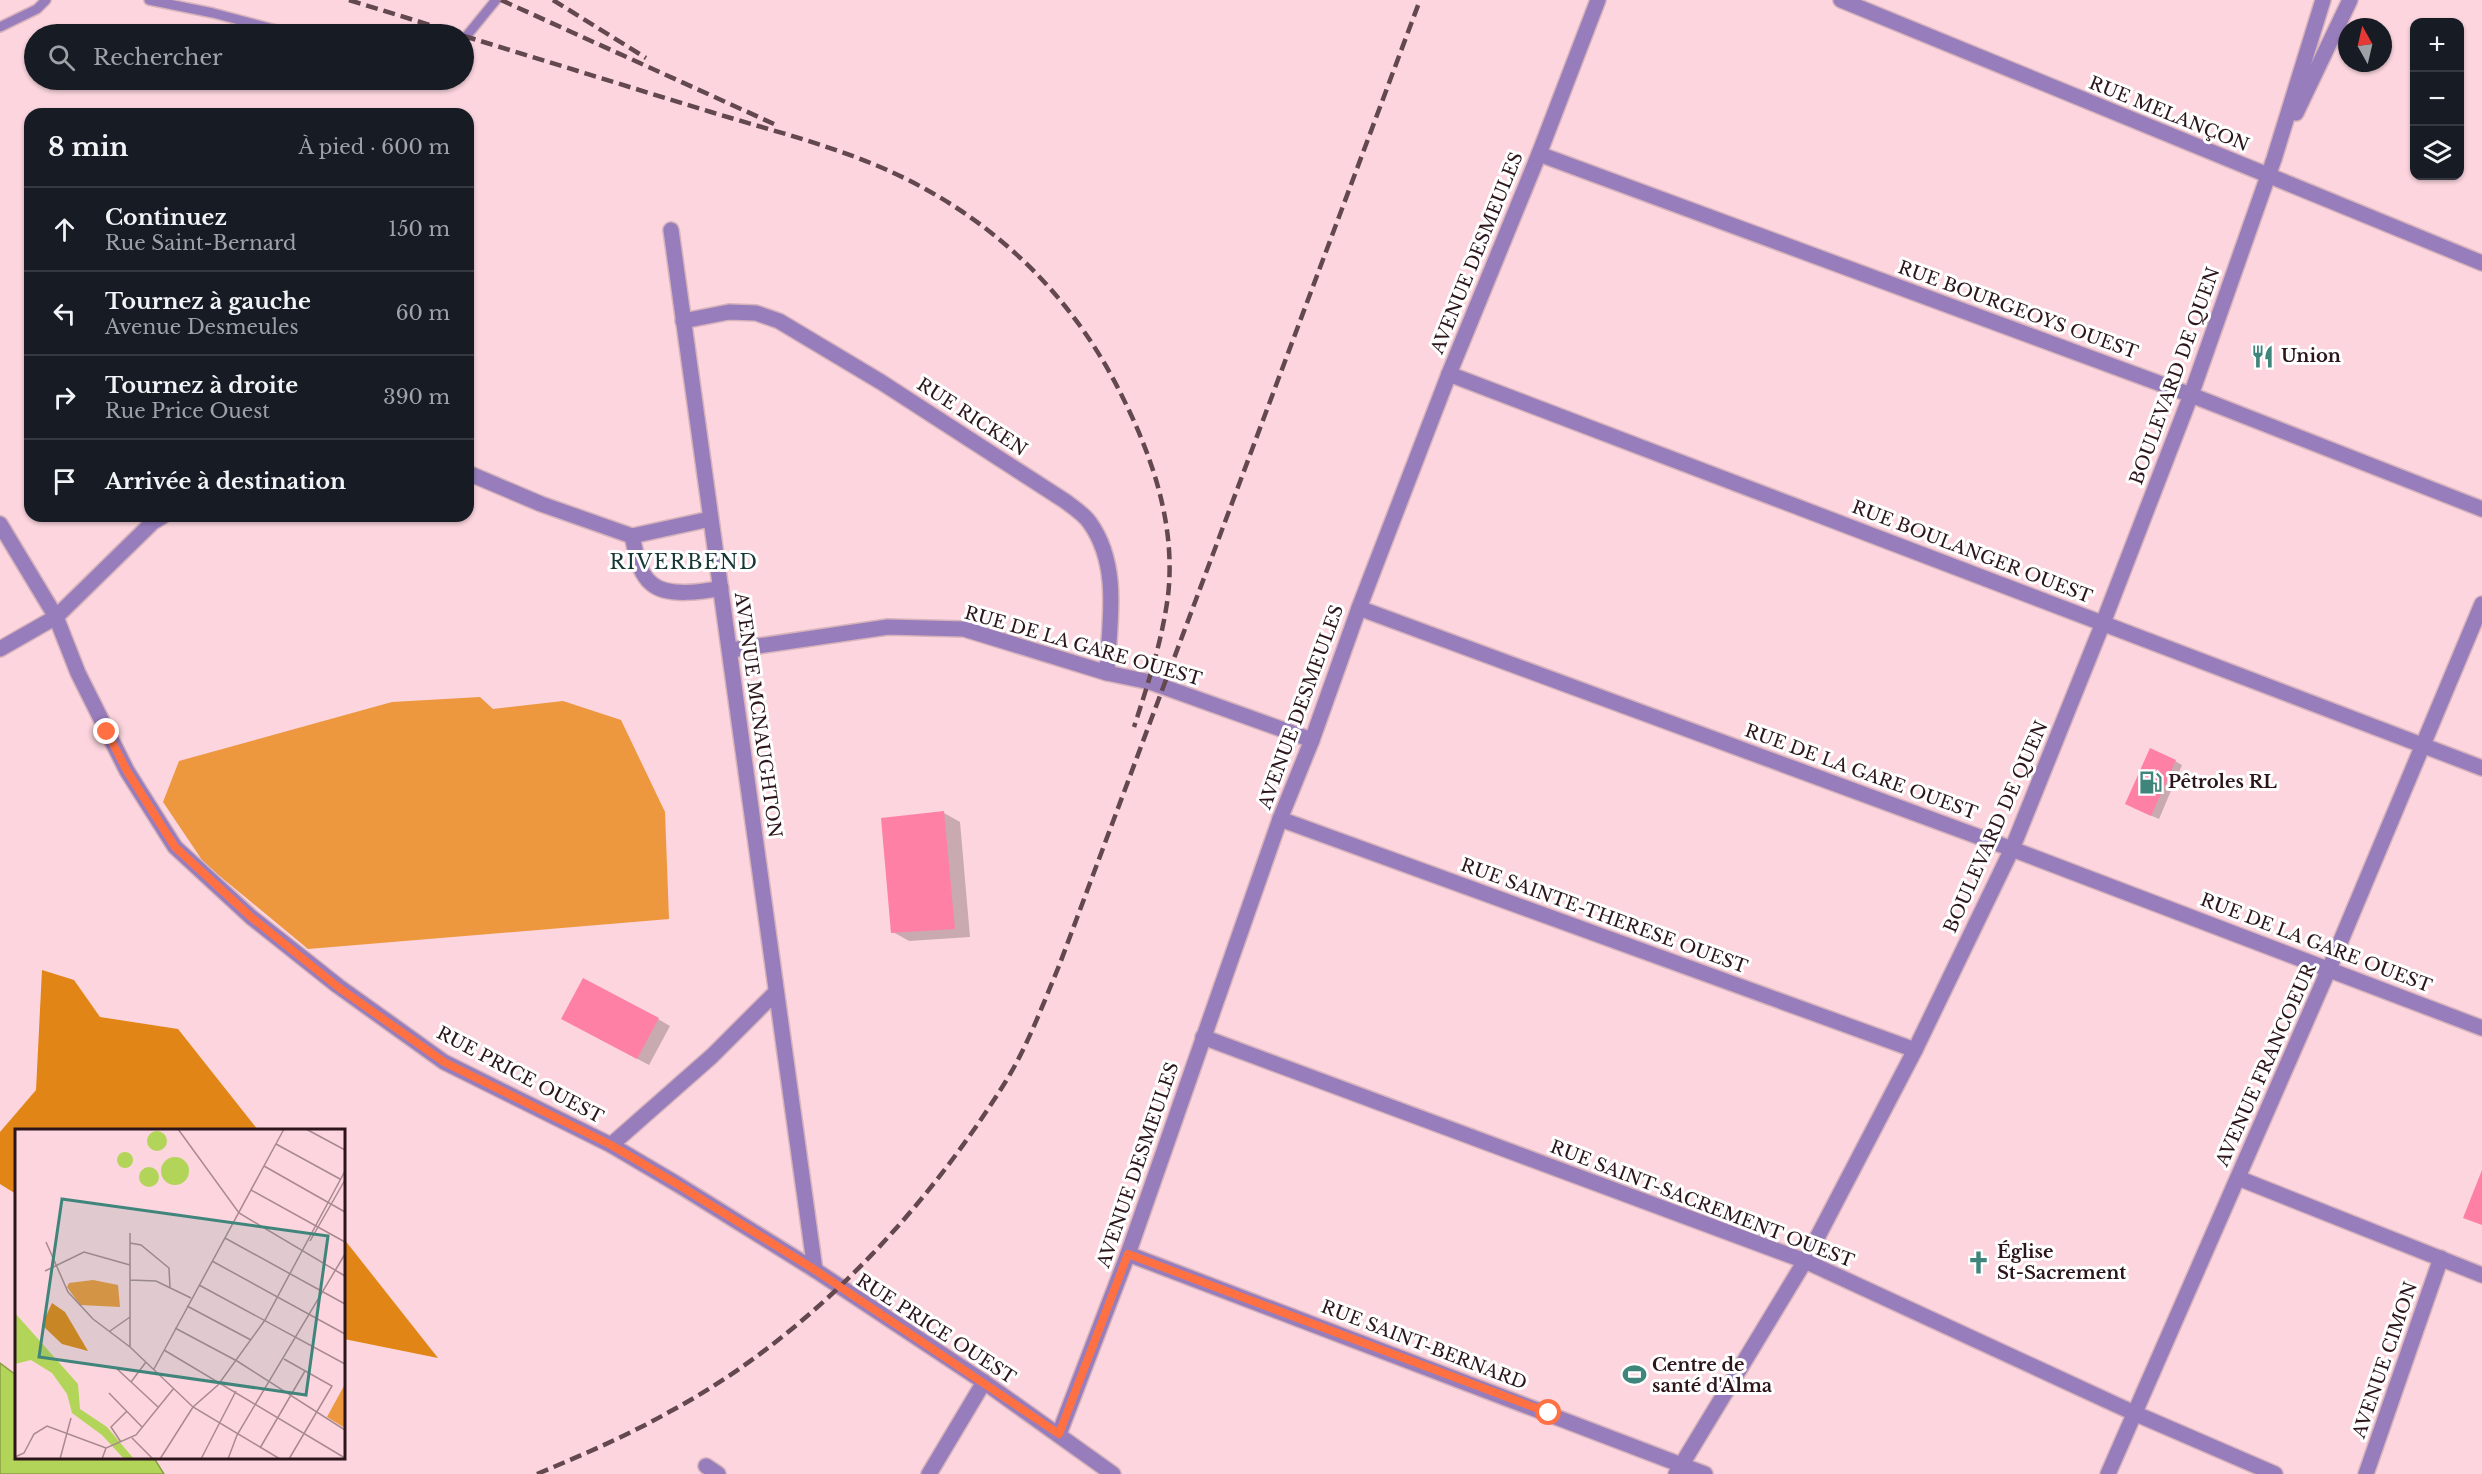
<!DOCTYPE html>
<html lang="fr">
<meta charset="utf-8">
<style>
:root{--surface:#171b24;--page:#242831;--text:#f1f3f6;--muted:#9ea1a6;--line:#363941}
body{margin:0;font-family:"Libre Baskerville",serif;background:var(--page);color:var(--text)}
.controls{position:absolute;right:18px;top:18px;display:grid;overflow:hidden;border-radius:12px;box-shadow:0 2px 4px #0004}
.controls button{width:54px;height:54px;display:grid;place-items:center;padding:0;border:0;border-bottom:2px solid var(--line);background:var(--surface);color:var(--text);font:30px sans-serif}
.compass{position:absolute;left:2338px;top:18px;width:54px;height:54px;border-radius:50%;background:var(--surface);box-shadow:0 2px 4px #0004;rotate:352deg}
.stop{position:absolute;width:18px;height:18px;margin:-14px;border:4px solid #ff7043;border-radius:50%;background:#fff}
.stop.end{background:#ff7043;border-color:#fff;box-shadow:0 2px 6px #0008}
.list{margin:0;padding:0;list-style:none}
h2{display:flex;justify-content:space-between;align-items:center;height:78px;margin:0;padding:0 24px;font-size:26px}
h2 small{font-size:20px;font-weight:400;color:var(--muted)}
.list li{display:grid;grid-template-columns:39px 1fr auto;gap:18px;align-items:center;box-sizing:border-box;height:84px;padding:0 24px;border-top:2px solid var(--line)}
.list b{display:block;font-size:22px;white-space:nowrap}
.list p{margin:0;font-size:20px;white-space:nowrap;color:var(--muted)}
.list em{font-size:20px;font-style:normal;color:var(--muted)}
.icon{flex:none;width:33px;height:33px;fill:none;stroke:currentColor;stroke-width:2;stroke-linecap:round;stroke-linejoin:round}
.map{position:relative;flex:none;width:2482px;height:1474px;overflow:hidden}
.search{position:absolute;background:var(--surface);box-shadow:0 2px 4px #0004;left:24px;top:24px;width:450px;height:66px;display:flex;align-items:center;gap:15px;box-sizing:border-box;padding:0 21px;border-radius:33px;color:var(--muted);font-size:22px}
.panel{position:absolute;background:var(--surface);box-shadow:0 2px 4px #0004;left:24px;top:108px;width:450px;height:414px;border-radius:18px}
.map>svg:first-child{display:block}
.green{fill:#ed973e}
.forest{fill:#e18616}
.water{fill:#b2d559;stroke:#8a9c47;stroke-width:1.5}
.shadow{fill:#0003}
.building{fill:#fe81a5}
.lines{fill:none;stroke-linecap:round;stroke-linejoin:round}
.service-casing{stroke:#d7b3bb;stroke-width:12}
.minor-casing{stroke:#d7b3bb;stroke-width:18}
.tertiary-casing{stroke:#d7b3bb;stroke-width:18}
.service{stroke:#987dbc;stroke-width:9}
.minor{stroke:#987dbc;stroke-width:15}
.tertiary{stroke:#987dbc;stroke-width:15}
.rail{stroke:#63484f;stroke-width:4.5;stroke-dasharray:12 6;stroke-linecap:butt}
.route{stroke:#ff7043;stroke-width:8}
.labels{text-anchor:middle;stroke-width:6;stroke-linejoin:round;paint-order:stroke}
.street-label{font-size:18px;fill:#2c161c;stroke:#fff}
.poi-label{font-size:18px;font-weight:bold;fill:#2c161c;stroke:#fff;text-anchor:start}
.neighbourhood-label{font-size:20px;letter-spacing:1.5px;fill:#163733;stroke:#fff}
.inset-road{fill:none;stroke:#a98990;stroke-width:1.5}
.view{fill:#40857b;fill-opacity:0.15;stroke:#40857b;stroke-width:3}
.inset-edge{fill:none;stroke:#2c161c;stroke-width:3}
</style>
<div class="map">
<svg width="2482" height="1474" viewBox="0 0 2482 1474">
<rect width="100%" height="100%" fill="#fcd5de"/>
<polygon class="green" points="480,697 493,709 563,701 621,720 665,812 669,919 308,949 204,863 163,802 179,761 392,702"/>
<g class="forest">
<polygon points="42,970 74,980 100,1017 178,1029 258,1130 16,1130 16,1194 0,1184 0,1132 36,1090"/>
<polygon points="344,1239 438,1358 344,1339"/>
</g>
<polygon class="water" points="0,1363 16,1375 16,1458 154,1458 164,1474 0,1474"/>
<g class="shadow">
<polygon points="2175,761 2182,765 2159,819 2134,808"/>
<polygon points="944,813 960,822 970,937 909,941 893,932"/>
<polygon points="658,1019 670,1026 649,1065 574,1025"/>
</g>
<g class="building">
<polygon points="2150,748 2176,760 2151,816 2125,804"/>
<polygon points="944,811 955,929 891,933 881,818"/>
<polygon points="583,978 659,1018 637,1059 561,1019"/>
<polygon points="2482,1170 2482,1225 2463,1218"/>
</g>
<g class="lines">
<defs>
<g id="service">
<polyline points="149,0 213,13 292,34"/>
<polyline points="0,27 37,9 46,0"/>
<polyline points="464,39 496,0"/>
</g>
<g id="minor">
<polyline points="1539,154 2191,395 2482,509"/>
<polyline points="671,230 815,1270"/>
<path d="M683,321L729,312L756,313L779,321L881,382L1065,501C1073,507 1084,514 1090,523C1121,567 1109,623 1107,673"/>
<polyline points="1449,374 2482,768"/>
<polyline points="468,473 541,504 632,536 710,519"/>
<polyline points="0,524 56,617 78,673 127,771 175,847 251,917 338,986 444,1062 611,1145 677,1184 815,1270 984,1382 1113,1474"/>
<path d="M632,536C636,552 638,573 652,584C667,597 703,592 721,588"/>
<polyline points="1359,608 2012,849 2482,1028"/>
<polyline points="0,649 56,617 153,522 163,516"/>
<polyline points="731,650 888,627 964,629 1107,673 1150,682 1312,740"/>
<polyline points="1280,819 1915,1050"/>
<polyline points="1203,1037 1805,1261 2134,1413 2275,1474"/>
<polyline points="611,1145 712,1056 776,992"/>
<polyline points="2238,1178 2482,1275"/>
<polyline points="1128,1254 1705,1474"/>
<polyline points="1059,1434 1128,1254 1280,819 1312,740 1359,608 1449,374 1539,154 1598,0"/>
<polyline points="706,1466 718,1474"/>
<polyline points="929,1474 984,1382"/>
<polyline points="2108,1474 2329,969 2482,604"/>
<polyline points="2366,1474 2441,1258"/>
</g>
<g id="tertiary">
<polyline points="1841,0 2482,263"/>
<polyline points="2296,113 2350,0"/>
<polyline points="1676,1474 1805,1261 1915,1050 2012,849 2103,623 2191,395 2274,159 2323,0"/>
</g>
</defs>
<use href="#service" class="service-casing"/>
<use href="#minor" class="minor-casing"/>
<use href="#tertiary" class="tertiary-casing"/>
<use href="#service" class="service"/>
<use href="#minor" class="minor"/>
<use href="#tertiary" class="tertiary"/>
<g class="rail">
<polyline points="349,0 459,34"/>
<polyline points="501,0 774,124"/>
<polyline points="553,0 646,58"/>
<path d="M464,36C546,61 629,87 711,112C773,131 839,147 898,175C997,222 1074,298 1122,396C1153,458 1176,526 1168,596C1162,641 1148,684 1134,727"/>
<path d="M537,1474C582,1455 627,1436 669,1412C807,1338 924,1213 1006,1081C1028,1045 1043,1004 1059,966L1420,0"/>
</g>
</g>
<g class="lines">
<polyline class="route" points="107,732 127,771 175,847 251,917 338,987 444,1062 611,1145 677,1184 815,1270 1059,1434 1128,1254 1549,1413"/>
</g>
<defs>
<symbol id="restaurant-bare" viewBox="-9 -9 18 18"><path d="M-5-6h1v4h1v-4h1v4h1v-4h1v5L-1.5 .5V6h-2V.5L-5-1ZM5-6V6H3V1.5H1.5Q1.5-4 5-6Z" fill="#40857b" stroke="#fff" stroke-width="2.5" paint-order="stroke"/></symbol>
<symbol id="fuel-bare" viewBox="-9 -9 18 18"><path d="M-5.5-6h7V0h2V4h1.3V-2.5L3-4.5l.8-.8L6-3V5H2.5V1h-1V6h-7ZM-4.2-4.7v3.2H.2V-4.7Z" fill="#40857b" stroke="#fff" stroke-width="2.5" paint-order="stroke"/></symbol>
<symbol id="church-bare" viewBox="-9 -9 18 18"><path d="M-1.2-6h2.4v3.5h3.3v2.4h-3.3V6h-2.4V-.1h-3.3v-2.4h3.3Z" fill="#40857b" stroke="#fff" stroke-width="2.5" paint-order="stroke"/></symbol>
<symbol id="stadium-bare" viewBox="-9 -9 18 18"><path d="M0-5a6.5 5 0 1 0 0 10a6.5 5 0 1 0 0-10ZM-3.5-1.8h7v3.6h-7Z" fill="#40857b" stroke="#fff" stroke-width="2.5" paint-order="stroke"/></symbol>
</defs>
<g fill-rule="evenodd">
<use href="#restaurant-bare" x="2246" y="340" width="33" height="33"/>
<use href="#fuel-bare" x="2134" y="766" width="33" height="33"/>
<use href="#church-bare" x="1962" y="1246" width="33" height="33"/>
<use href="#stadium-bare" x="1618" y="1358" width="33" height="33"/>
</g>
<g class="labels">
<g class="street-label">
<text transform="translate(2169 114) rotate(22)" y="6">RUE MELANÇON</text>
<text transform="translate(1477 253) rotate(-68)" y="6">AVENUE DESMEULES</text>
<text transform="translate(2018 310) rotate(20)" y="6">RUE BOURGEOYS OUEST</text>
<text transform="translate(2175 376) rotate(-70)" y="6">BOULEVARD DE QUEN</text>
<text transform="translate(972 417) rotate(33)" y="6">RUE RICKEN</text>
<text transform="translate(1972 552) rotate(21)" y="6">RUE BOULANGER OUEST</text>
<text transform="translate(1083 646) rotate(16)" y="6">RUE DE LA GARE OUEST</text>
<text transform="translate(1301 707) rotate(-70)" y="6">AVENUE DESMEULES</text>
<text transform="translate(758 715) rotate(82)" y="6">AVENUE MCNAUGHTON</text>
<text transform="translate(1861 772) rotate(20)" y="6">RUE DE LA GARE OUEST</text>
<text transform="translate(1996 827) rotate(-66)" y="6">BOULEVARD DE QUEN</text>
<text transform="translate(1604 916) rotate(20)" y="6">RUE SAINTE-THERESE OUEST</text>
<text transform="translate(2316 943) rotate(21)" y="6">RUE DE LA GARE OUEST</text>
<text transform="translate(2266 1065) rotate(-66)" y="6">AVENUE FRANCOEUR</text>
<text transform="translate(520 1075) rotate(28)" y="6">RUE PRICE OUEST</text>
<text transform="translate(1138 1165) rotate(-71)" y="6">AVENUE DESMEULES</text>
<text transform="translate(1702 1204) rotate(21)" y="6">RUE SAINT-SACREMENT OUEST</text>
<text transform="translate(936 1329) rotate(33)" y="6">RUE PRICE OUEST</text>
<text transform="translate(1424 1345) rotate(21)" y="6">RUE SAINT-BERNARD</text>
<text transform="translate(2385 1360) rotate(-71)" y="6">AVENUE CIMON</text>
</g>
<g class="poi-label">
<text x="2281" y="362">Union</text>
<text x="2168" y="788">Pêtroles RL</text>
<text x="1997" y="1258">Église<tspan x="1997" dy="21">St-Sacrement</tspan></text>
<text x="1652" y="1371">Centre de<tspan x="1652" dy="21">santé d'Alma</tspan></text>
</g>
<g class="neighbourhood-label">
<text x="684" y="569">RIVERBEND</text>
</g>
</g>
<g transform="translate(15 1129)">
<rect width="330" height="330" fill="#fcd5de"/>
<path d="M78,151L103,156L105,178L65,176L52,158L54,154ZM330,255V299L312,288Z" fill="#ed973e"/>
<path d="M37,174L50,183L73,222L47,215L27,196Z" fill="#e18616"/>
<path d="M132 12a10 10 0 1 1 20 0a10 10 0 1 1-20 0ZM102 31a8 8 0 1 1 16 0a8 8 0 1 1-16 0ZM146 42a14 14 0 1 1 28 0a14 14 0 1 1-28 0ZM124 48a10 10 0 1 1 20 0a10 10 0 1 1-20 0ZM0,184L63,255L65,280L92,298L119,330H109L87,306L57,284L52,265L37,244L16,231L0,235Z" fill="#b2d559"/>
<path class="inset-road" d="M163,0L224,84L330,147M291,0L330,21M261,15L325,50M249,37L330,83M236,61L330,113M210,109L330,175M295,112L330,51M31,113L53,163L78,190L115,218L178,278L265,330M115,114L126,116L154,139L155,159M197,132L330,205M30,142L69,123L115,136M115,151L141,152L176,169M184,156L330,235M172,177L236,211M160,199L222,232L330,301M95,202L115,188M115,218V104M149,221L330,329M269,230L317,257L274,330M100,238L143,278M139,240L269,0M116,253L131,233M94,264L127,298M117,309L138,330M106,313L96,298L112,282M245,319L290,242M0,328L9,324L19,305L32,297L91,319M45,330L56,289M87,330L91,319L121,306L159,259M145,330L178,278L203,256L250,191L330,42M186,330L221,262M213,330L222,306L330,125"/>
<path class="view" d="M47,70L313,107L291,266L24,228Z"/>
<rect width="330" height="330" class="inset-edge"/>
</g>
</svg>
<div class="controls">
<button>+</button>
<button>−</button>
<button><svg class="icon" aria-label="layers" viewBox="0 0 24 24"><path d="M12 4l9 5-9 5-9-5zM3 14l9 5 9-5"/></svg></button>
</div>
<svg class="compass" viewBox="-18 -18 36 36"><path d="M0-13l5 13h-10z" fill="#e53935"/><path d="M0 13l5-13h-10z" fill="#9ea1a6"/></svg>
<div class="stop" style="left:1549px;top:1413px"></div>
<div class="stop end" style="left:107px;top:732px"></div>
<div class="search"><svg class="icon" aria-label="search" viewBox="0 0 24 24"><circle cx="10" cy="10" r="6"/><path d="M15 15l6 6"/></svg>Rechercher</div>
<section class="panel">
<h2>8 min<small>À pied · 600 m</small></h2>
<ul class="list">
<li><svg class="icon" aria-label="ahead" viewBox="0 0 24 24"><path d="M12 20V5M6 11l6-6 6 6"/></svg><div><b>Continuez</b><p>Rue Saint-Bernard</p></div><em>150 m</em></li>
<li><svg class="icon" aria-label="left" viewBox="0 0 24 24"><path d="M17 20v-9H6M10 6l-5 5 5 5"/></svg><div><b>Tournez à gauche</b><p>Avenue Desmeules</p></div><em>60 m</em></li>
<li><svg class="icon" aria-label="right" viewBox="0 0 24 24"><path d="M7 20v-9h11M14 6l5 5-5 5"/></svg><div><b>Tournez à droite</b><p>Rue Price Ouest</p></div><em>390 m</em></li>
<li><svg class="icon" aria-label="arrive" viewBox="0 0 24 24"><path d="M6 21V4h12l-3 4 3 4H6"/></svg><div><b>Arrivée à destination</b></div></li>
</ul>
</section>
</div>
